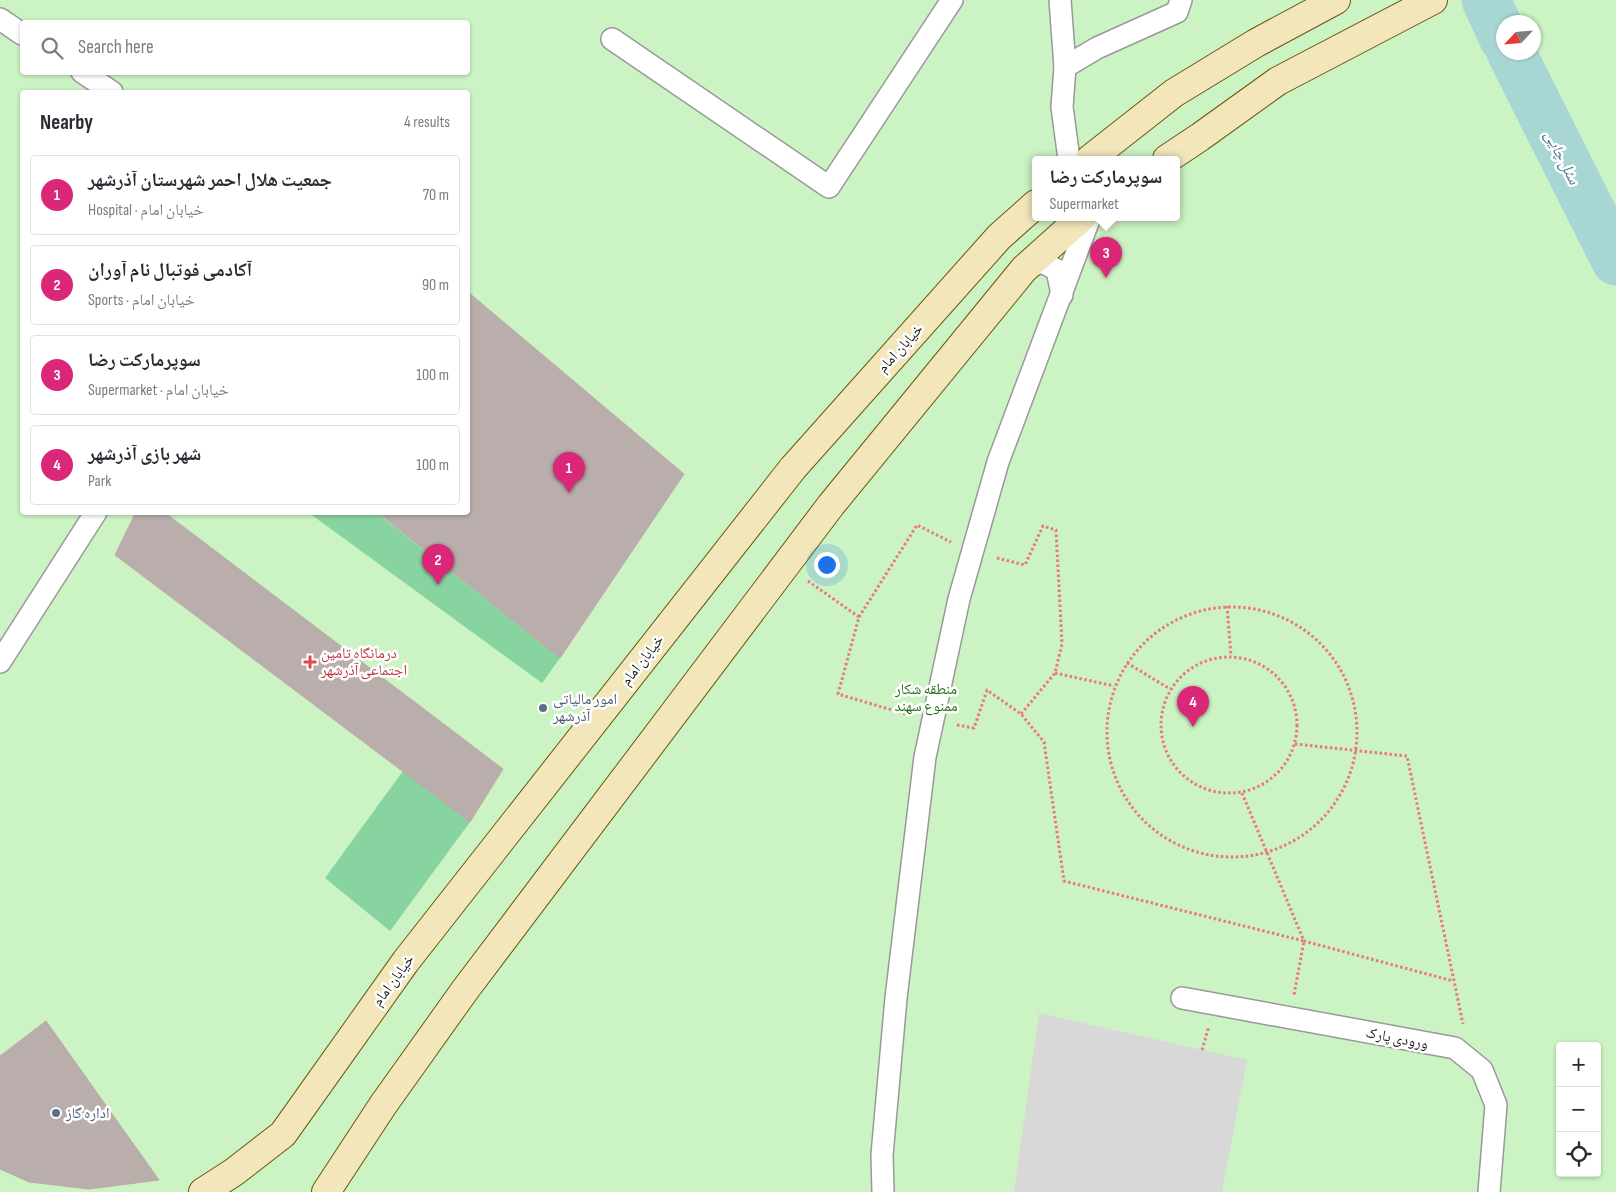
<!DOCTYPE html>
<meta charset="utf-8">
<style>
:root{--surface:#fff;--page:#f7f7f7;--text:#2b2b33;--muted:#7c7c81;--line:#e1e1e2;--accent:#db2777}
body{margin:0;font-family:"Sofia Sans Condensed","Noto Naskh Arabic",sans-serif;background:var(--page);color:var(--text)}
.controls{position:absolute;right:15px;bottom:15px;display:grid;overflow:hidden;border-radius:5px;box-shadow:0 1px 4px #0004}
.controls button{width:45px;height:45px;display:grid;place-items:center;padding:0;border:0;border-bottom:1px solid var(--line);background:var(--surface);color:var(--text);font:25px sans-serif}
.compass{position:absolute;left:1496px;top:15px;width:45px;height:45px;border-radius:50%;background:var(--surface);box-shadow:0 1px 4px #0004;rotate:244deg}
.you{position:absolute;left:826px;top:564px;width:18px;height:18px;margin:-12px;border:4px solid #fff;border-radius:50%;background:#1a73e8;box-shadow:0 0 0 8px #1a73e833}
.badge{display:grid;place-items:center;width:32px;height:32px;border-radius:50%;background:var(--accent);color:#fff;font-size:16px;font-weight:700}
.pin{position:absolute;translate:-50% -41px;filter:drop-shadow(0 1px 2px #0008)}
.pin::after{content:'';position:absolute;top:26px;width:18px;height:15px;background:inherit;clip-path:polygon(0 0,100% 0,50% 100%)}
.popup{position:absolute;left:1032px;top:156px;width:148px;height:65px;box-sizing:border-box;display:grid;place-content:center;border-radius:5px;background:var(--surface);filter:drop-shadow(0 1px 4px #0005);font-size:16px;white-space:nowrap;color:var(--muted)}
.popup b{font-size:19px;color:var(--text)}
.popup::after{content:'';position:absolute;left:50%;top:100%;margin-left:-10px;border:10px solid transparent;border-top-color:var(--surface)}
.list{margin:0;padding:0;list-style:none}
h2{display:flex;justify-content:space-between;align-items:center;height:65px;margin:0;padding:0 20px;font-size:21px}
h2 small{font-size:16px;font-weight:400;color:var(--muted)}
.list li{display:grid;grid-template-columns:32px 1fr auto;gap:15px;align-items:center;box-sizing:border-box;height:80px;margin:0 10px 10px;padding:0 10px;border:1px solid var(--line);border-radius:5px}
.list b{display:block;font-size:19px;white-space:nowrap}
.list p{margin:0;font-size:16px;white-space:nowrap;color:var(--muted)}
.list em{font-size:16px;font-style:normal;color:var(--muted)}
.icon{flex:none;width:28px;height:28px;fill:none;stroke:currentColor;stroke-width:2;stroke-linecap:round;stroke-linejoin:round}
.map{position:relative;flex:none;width:1616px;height:1192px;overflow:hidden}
.search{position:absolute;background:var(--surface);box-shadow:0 1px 4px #0004;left:20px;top:20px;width:450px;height:55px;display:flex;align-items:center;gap:12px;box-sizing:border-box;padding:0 18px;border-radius:5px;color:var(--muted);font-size:19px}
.panel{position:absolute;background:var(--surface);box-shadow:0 1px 4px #0004;left:20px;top:90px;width:450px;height:425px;border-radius:5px}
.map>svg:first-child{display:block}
.park{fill:#ccf3c3;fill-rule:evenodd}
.pitch{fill:#88d4a1}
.parking{fill:#d8d8d8}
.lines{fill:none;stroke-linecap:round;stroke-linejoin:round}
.river{stroke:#a7d6d4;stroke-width:49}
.building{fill:#b9aeac;stroke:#bcaaa6}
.street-casing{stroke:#999;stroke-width:24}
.secondary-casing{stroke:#67580f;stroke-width:30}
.path{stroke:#eb7589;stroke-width:3;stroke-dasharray:2.5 2.5;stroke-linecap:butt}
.street{stroke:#fff;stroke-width:21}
.secondary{stroke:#f2e6ba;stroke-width:28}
.health-dot{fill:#e0444e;stroke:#fff;stroke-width:2}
.service-dot{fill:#5c6f8a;stroke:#fff;stroke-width:2}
.labels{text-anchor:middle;stroke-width:5;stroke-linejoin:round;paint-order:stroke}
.street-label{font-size:15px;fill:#1c1c1c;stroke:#fff}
.health-label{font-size:15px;fill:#be3a42;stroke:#fff;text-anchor:start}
.park-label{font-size:15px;fill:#276e16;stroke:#fff}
.service-label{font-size:15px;fill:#4e5e75;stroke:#fff;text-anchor:start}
.water-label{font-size:16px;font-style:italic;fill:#487d8b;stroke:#fff}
</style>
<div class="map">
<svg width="1616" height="1192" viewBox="0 0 1616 1192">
<rect width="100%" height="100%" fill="#ece6e3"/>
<path class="park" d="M0,0H1616V1192H0ZM22,22H468V72H22ZM1504,22H1534V52H1504ZM22,92H468V512H22ZM1036,159H1176V217H1036ZM1560,1046H1597V1173H1560Z"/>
<g class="pitch">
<polygon points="309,513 377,513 560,658 542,683"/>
<polygon points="403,771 470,822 390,931 325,878"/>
</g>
<polygon class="parking" points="1039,1013 1247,1060 1222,1192 1014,1192"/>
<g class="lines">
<g class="river">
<polyline points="1486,0 1504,39"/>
<polyline points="1511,52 1616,261"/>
</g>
</g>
<g class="building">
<polygon points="468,292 684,474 560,658 377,512 468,512"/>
<polygon points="136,512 164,512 503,769 470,822 115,555"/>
<polygon points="46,1021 159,1180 89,1189 29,1182 0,1169 0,1056"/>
</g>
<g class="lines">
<defs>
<g id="street">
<polyline points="1060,0 1065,67 1062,107 1069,159"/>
<polyline points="0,19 22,34"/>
<polyline points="612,39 829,187 952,0"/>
<polyline points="1065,67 1097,48 1177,12 1181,0"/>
<polyline points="82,72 112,92"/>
<polyline points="1024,269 1042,262 1057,270 1062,295"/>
<polyline points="0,662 96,512"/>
<polyline points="1182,998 1455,1048 1482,1070 1496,1105 1489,1192"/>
<polyline points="883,1192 882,1155 896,998 925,757 959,599 998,462 1090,217"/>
</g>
<g id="secondary">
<polyline points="1090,159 1174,93 1256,43 1336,0"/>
<polyline points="1167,159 1200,137 1278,81 1433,0"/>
<polyline points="203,1192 234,1172 283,1134 406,961 793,468 999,237 1036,204"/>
<polyline points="326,1192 383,1105 465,990 831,505 1024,269 1082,217"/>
</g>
</defs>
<use href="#street" class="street-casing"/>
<use href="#secondary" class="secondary-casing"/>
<g class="path">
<polyline points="997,558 1025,565 1043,526 1056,530 1062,644 1055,673 1021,714"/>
<polyline points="808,581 859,617 838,694 909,715"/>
<polyline points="1227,606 1231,656"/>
<circle cx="1232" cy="732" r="125"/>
<polyline points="859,617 917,525 951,542"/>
<circle cx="1229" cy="725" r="68"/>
<polyline points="1127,663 1170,689"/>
<polyline points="1055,673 1114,686"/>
<polyline points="957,725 974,728 987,690 1021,714 1044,742 1064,881 1304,941 1294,995"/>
<polyline points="1295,744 1407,756 1463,1024"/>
<polyline points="1242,793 1304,941 1453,981"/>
<polyline points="1202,1050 1209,1026"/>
</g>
<use href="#street" class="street"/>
<use href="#secondary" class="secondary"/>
</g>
<path class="health-dot" d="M307.5 654.5h5v5h5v5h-5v5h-5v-5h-5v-5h5z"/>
<g class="service-dot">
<circle cx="543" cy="708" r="5"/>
<circle cx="56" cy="1113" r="5"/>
</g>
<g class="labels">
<g class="street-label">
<text transform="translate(900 348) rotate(-48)" y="5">خیابان امام</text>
<text transform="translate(642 660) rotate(-52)" y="5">خیابان امام</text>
<text transform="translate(393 980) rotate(-54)" y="5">خیابان امام</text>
<text transform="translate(1397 1038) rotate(11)" y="5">ورودی پارک</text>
</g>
<g class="health-label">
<text x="321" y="658">درمانگاه تامین<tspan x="321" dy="17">اجتماعی آذرشهر</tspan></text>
</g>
<g class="park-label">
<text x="926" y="694">منطقه شکار<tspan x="926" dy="17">ممنوع سهند</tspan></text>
</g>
<g class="service-label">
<text x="553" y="704">امور مالیاتی<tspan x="553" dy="17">آذرشهر</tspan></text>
<text x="66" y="1118">اداره گاز</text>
</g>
<g class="water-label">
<text transform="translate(1563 157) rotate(63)" y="6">سئل چایی</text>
</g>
</g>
</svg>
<div class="controls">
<button>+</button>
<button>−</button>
<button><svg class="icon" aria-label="locate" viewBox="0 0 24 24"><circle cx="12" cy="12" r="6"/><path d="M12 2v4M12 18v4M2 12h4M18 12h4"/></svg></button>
</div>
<svg class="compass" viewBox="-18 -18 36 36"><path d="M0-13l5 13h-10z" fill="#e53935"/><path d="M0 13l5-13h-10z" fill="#7c7c81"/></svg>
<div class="you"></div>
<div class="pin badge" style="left:569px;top:493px">1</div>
<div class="pin badge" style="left:438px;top:585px">2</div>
<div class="pin badge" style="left:1106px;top:278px">3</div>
<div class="popup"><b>سوپرمارکت رضا</b>Supermarket</div>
<div class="pin badge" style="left:1193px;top:727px">4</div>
<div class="search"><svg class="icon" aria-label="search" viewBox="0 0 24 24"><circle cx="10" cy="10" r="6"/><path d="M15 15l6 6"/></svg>Search here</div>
<section class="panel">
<h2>Nearby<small>4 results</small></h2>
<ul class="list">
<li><span class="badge">1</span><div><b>جمعیت هلال احمر شهرستان آذرشهر</b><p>Hospital · خیابان امام</p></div><em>70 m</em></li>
<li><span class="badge">2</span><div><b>آکادمی فوتبال نام آوران</b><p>Sports · خیابان امام</p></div><em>90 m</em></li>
<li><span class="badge">3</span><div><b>سوپرمارکت رضا</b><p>Supermarket · خیابان امام</p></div><em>100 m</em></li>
<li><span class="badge">4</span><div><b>شهر بازی آذرشهر</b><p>Park</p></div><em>100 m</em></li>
</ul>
</section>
</div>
